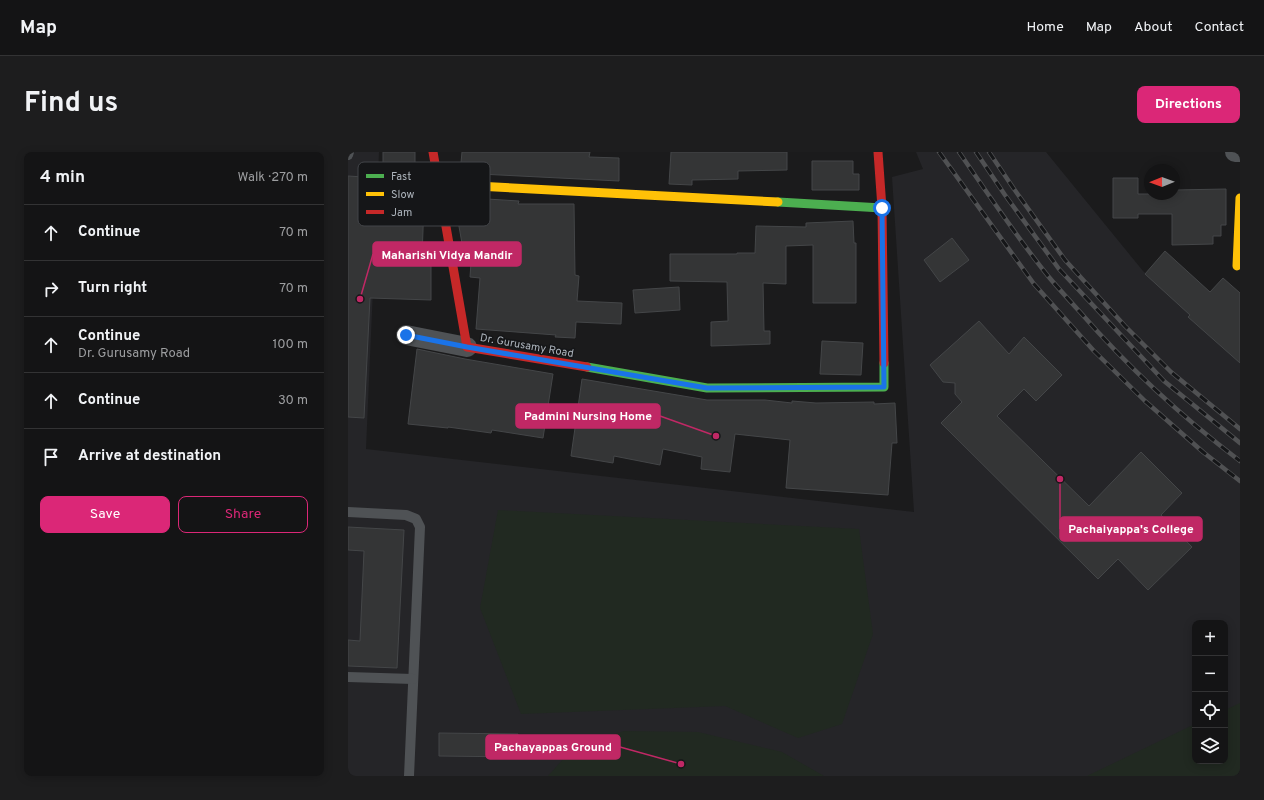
<!DOCTYPE html>
<meta charset="utf-8">
<style>
:root{--surface:#141415;--page:#1d1d1e;--text:#f1f3f6;--muted:#9d9ea0;--line:#333334;--accent:#db2777}
body{margin:0;font-family:Overpass,sans-serif;background:var(--page);color:var(--text)}
.controls{position:absolute;right:12px;bottom:12px;display:grid;overflow:hidden;border-radius:8px;box-shadow:0 2px 10px #0003}
.controls button{width:36px;height:36px;display:grid;place-items:center;padding:0;border:0;border-bottom:1px solid var(--line);background:var(--surface);color:var(--text);font:20px sans-serif}
.compass{position:absolute;left:796px;top:12px;width:36px;height:36px;border-radius:50%;background:var(--surface);box-shadow:0 2px 10px #0003;rotate:269deg}
.stop{position:absolute;width:12px;height:12px;margin:-9px;border:3px solid #1a73e8;border-radius:50%;background:#fff}
.stop.end{background:#1a73e8;border-color:#fff;box-shadow:0 1px 4px #0008}
.list{margin:0;padding:0;list-style:none}
h2{display:flex;justify-content:space-between;align-items:center;height:52px;margin:0;padding:0 16px;font-size:17px}
h2 small{font-size:13px;font-weight:400;color:var(--muted)}
.list li{display:grid;grid-template-columns:26px 1fr auto;gap:12px;align-items:center;box-sizing:border-box;height:56px;padding:0 16px;border-top:1px solid var(--line)}
.list b{display:block;font-size:15px;white-space:nowrap}
.list p{margin:0;font-size:13px;white-space:nowrap;color:var(--muted)}
.list em{font-size:13px;font-style:normal;color:var(--muted)}
.actions{display:flex;gap:8px;padding:12px 16px}
.actions a{flex:1;padding:9px 0;border:1px solid var(--accent);border-radius:8px;text-align:center;font-size:14px;color:var(--accent)}
.actions .main{background:var(--accent);color:#fff}
.icon{flex:none;width:22px;height:22px;fill:none;stroke:currentColor;stroke-width:2;stroke-linecap:round;stroke-linejoin:round}
.map{position:relative;flex:none;width:892px;height:624px;overflow:hidden;border-radius:8px}
header{display:flex;align-items:center;gap:24px;box-sizing:border-box;height:56px;padding:0 20px;background:var(--surface);border-bottom:1px solid var(--line)}
header strong{font-size:19px}
nav{display:flex;gap:22px;margin-inline-start:auto;font-size:14px}
.intro{display:flex;align-items:center;justify-content:space-between;box-sizing:border-box;height:96px;padding:0 24px}
h1{margin:0;font-size:28px}
.button{padding:10px 18px;border-radius:8px;background:var(--accent);color:#fff;font-size:14px;font-weight:700}
main{display:flex;gap:24px;padding:0 24px}
aside{flex:1;background:var(--surface);border-radius:8px;box-shadow:0 2px 10px #0003}
.map>svg:first-child{display:block}
.built{fill:#252528;fill-rule:evenodd}
.green{fill:#212921}
.building{fill:#343536;stroke:#444648}
.lines{fill:none;stroke-linecap:round;stroke-linejoin:round}
.lane{stroke:#4f5255;stroke-width:10}
.street{stroke:#4f5255;stroke-width:20}
.fast{stroke:#4caf50;stroke-width:9}
.slow{stroke:#ffc107;stroke-width:9}
.jam{stroke:#c62828;stroke-width:9}
.rail-casing{stroke:#505153;stroke-width:4.5}
.rail{stroke:#151618;stroke-width:3;stroke-dasharray:9;stroke-linecap:butt}
.route{stroke:#1a73e8;stroke-width:5}
.labels{text-anchor:middle;stroke-width:3;stroke-linejoin:round;paint-order:stroke}
.street-label{font-size:11px;fill:#adb4bc;stroke:#151618}
.key{fill:#151618;stroke:#434549;stroke-width:1}
.key-label{font-size:11px;fill:#adb4bc}
.leader{fill:none;stroke:#c02865;stroke-width:1.5}
.callout-dot{fill:#c02865;stroke:#151618;stroke-width:1.5}
.callout{fill:#c02865;stroke:#c02865;stroke-width:1.5}
.callout-label{font-size:12px;text-anchor:middle;font-weight:bold;fill:#fff}
</style>
<header>
<strong>Map</strong>
<nav><a>Home</a><a>Map</a><a>About</a><a>Contact</a></nav>
</header>
<div class="intro"><h1>Find us</h1><a class="button">Directions</a></div>
<main>
<aside>
<h2>4 min<small>Walk · 270 m</small></h2>
<ul class="list">
<li><svg class="icon" aria-label="ahead" viewBox="0 0 24 24"><path d="M12 20V5M6 11l6-6 6 6"/></svg><div><b>Continue</b></div><em>70 m</em></li>
<li><svg class="icon" aria-label="right" viewBox="0 0 24 24"><path d="M7 20v-9h11M14 6l5 5-5 5"/></svg><div><b>Turn right</b></div><em>70 m</em></li>
<li><svg class="icon" aria-label="ahead" viewBox="0 0 24 24"><path d="M12 20V5M6 11l6-6 6 6"/></svg><div><b>Continue</b><p>Dr. Gurusamy Road</p></div><em>100 m</em></li>
<li><svg class="icon" aria-label="ahead" viewBox="0 0 24 24"><path d="M12 20V5M6 11l6-6 6 6"/></svg><div><b>Continue</b></div><em>30 m</em></li>
<li><svg class="icon" aria-label="arrive" viewBox="0 0 24 24"><path d="M6 21V4h12l-3 4 3 4H6"/></svg><div><b>Arrive at destination</b></div></li>
</ul>
<div class="actions"><a class="main">Save</a><a>Share</a></div>
</aside>
<div class="map">
<svg width="892" height="624" viewBox="0 0 892 624">
<rect width="100%" height="100%" fill="#1b1b1c"/>
<path class="built" d="M0,0H31L18,297L566,360L544,25L575,17L568,0H698L795,119L892,204V624H0ZM847,471H877V609H847Z"/>
<g class="green">
<polygon points="150,358 511,377 525,482 494,572 450,586 377,554 173,562 132,456"/>
<polygon points="892,551 892,624 739,624 847,572 847,609 877,609 877,558"/>
<polygon points="276,579 350,580 434,600 476,624 200,624 226,595"/>
</g>
<g class="building">
<polygon points="35,0 67,0 67,50 76,50 74,106 83,106 83,148 22,146 16,266 0,265 0,24 32,26 33,17 35,17"/>
<polygon points="114,0 242,0 241,5 271,6 271,29 112,21"/>
<polygon points="323,0 439,0 439,18 390,19 390,27 344,28 344,33 321,32"/>
<polygon points="464,9 505,9 505,22 511,22 511,38 464,38"/>
<polygon points="765,26 790,26 790,42 826,42 826,38 878,37 878,73 873,73 873,84 865,84 865,92 824,93 824,62 790,62 790,66 765,66"/>
<polygon points="107,45 171,49 170,52 226,52 227,123 231,124 229,149 274,151 273,172 228,170 227,186 207,185 208,183 128,177 132,126 122,125 124,97 115,97 107,52"/>
<polygon points="505,69 506,91 508,91 508,151 465,151 465,93 438,94 438,132 415,131 416,179 422,179 422,192 363,194 363,170 380,169 379,130 322,129 322,102 389,102 389,101 407,101 408,74 458,75 458,71"/>
<polygon points="604,86 621,108 592,130 576,108"/>
<polygon points="817,99 862,140 875,126 892,141 892,211 840,165 842,163 797,122"/>
<polygon points="331,135 332,158 287,161 285,138"/>
<polygon points="631,169 661,202 676,185 714,223 688,249 676,237 649,264 741,354 793,300 834,341 813,363 844,395 800,438 770,407 750,427 593,271 614,250 607,242 607,231 595,230 582,213"/>
<polygon points="474,189 515,191 513,223 472,222"/>
<polygon points="69,197 117,207 205,222 195,286 144,278 143,281 100,275 100,276 60,272"/>
<polygon points="234,227 359,248 417,248 444,251 444,249 468,251 526,250 526,252 547,251 549,291 544,291 540,343 438,336 442,288 387,282 382,320 353,317 354,305 315,297 312,313 266,304 265,311 223,304"/>
<polygon points="0,375 56,378 49,516 0,514 0,488 12,489 16,399 0,398"/>
<polygon points="91,581 170,582 170,605 91,604"/>
</g>
<g class="lines">
<g class="lane">
<polyline points="0,3 1,0"/>
<polyline points="0,360 58,363 68,367 72,375 61,624"/>
<polyline points="0,525 65,527"/>
</g>
<g class="street">
<polyline points="887,0 892,0"/>
<polyline points="58,183 119,195"/>
</g>
<g class="fast">
<polyline points="430,50 534,56"/>
<polyline points="239,215 359,236 536,235 536,211"/>
</g>
<g class="slow">
<polyline points="90,32 430,50"/>
<polyline points="889,114 892,46"/>
</g>
<g class="jam">
<polyline points="85,0 119,195 239,215"/>
<polyline points="530,0 534,56 536,211"/>
</g>
<defs>
<g id="rail">
<polyline points="591,0 686,132 746,199 797,249 855,300 892,329"/>
<path d="M611,0C640,42 668,84 700,124C710,136 721,148 732,160C780,215 834,265 892,309"/>
<polyline points="628,0 657,43 711,117 816,229 892,291"/>
<polyline points="641,0 666,37 717,108 777,174 823,220 892,277"/>
</g>
</defs>
<use href="#rail" class="rail-casing"/>
<use href="#rail" class="rail"/>
</g>
<g class="lines">
<polyline class="route" points="58,183 119,195 359,236 536,235 534,56"/>
</g>
<g class="labels">
<g class="street-label">
<text transform="translate(179 193) rotate(10)" y="4">Dr. Gurusamy Road</text>
</g>
</g>
<rect x="10" y="10" width="132" height="64" rx="6" class="key"/>
<rect x="18" y="22" width="18" height="4" fill="#4caf50"/>
<rect x="18" y="40" width="18" height="4" fill="#ffc107"/>
<rect x="18" y="58" width="18" height="4" fill="#c62828"/>
<g class="key-label">
<text x="43" y="28">Fast</text>
<text x="43" y="46">Slow</text>
<text x="43" y="64">Jam</text>
</g>
<path class="leader" d="M12 147L25 102M368 284L312 264M712 327L712 377M333 612L272 595"/>
<g class="callout-dot">
<circle cx="12" cy="147" r="4"/>
<circle cx="368" cy="284" r="4"/>
<circle cx="712" cy="327" r="4"/>
<circle cx="333" cy="612" r="4"/>
</g>
<g class="callout">
<rect x="25" y="90" width="148" height="24" rx="4"/>
<rect x="168" y="252" width="144" height="24" rx="4"/>
<rect x="712" y="365" width="142" height="24" rx="4"/>
<rect x="138" y="583" width="134" height="24" rx="4"/>
</g>
<g class="callout-label">
<text x="99" y="107">Maharishi Vidya Mandir</text>
<text x="240" y="268">Padmini Nursing Home</text>
<text x="783" y="381">Pachaiyappa's College</text>
<text x="205" y="599">Pachayappas Ground</text>
</g>
</svg>
<div class="controls">
<button>+</button>
<button>−</button>
<button><svg class="icon" aria-label="locate" viewBox="0 0 24 24"><circle cx="12" cy="12" r="6"/><path d="M12 2v4M12 18v4M2 12h4M18 12h4"/></svg></button>
<button><svg class="icon" aria-label="layers" viewBox="0 0 24 24"><path d="M12 4l9 5-9 5-9-5zM3 14l9 5 9-5"/></svg></button>
</div>
<svg class="compass" viewBox="-18 -18 36 36"><path d="M0-13l5 13h-10z" fill="#e53935"/><path d="M0 13l5-13h-10z" fill="#9d9ea0"/></svg>
<div class="stop" style="left:534px;top:56px"></div>
<div class="stop end" style="left:58px;top:183px"></div>
</div>
</main>
